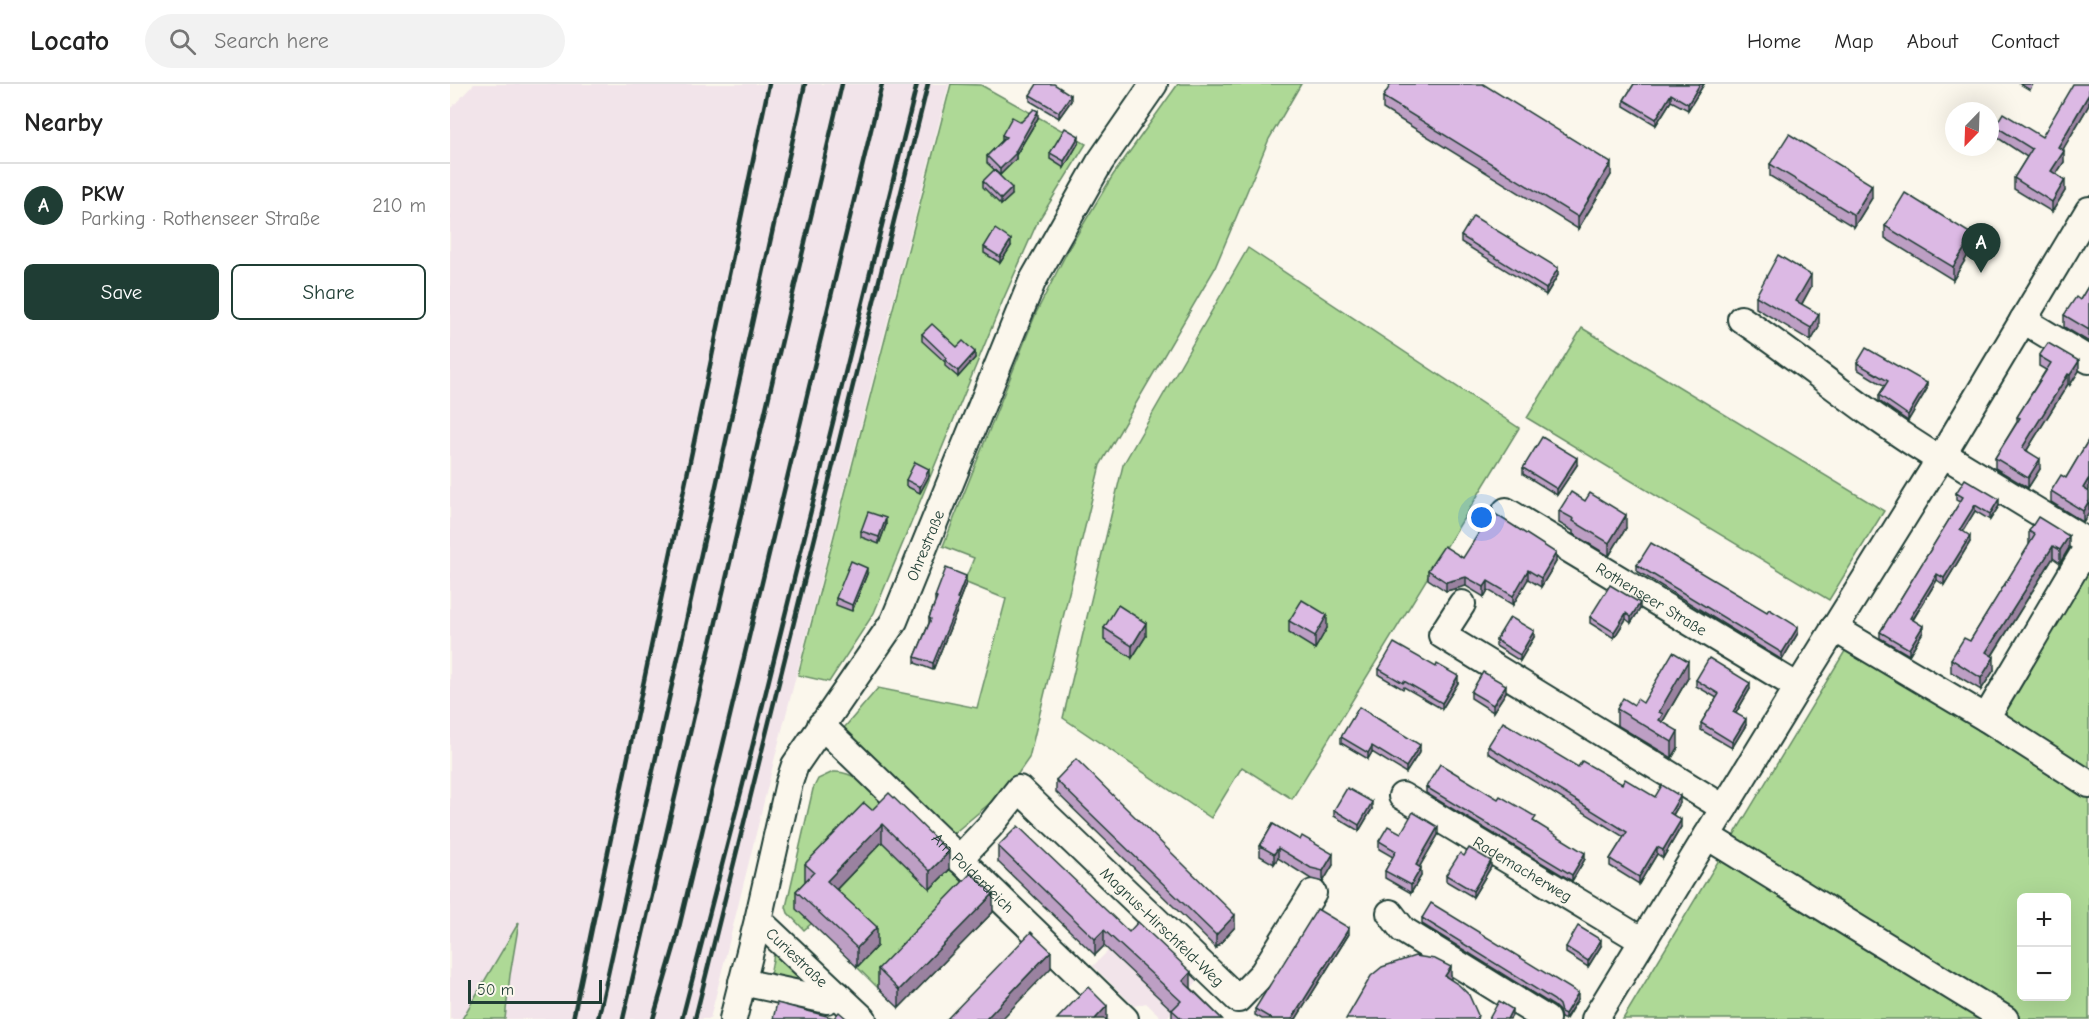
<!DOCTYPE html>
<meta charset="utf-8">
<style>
:root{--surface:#fff;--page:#f2f2f2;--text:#222;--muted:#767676;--line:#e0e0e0;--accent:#1f3d34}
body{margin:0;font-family:"Comic Neue",sans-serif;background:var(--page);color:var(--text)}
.controls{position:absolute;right:18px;bottom:18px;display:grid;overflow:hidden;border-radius:9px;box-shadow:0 6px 24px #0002}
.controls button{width:54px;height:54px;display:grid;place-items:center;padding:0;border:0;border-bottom:2px solid var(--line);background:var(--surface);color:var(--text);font:30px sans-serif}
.compass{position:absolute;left:1495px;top:18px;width:54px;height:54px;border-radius:50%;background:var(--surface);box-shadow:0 6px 24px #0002;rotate:203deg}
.scale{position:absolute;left:18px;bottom:15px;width:134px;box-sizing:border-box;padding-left:6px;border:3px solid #1f3d34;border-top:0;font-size:16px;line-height:21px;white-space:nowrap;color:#1f3d34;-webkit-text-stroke:4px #fbf7ec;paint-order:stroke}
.you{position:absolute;left:1032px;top:434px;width:21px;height:21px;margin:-15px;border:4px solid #fff;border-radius:50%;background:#1a73e8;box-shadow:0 0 0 9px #1a73e833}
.badge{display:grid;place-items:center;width:39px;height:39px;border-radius:50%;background:var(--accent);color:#fff;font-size:20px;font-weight:700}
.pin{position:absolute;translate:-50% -50px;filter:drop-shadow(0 2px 3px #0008)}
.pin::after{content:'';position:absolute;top:32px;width:21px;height:18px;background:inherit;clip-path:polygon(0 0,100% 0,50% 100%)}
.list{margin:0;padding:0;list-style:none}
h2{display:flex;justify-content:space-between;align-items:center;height:78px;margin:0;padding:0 24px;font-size:26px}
h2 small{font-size:20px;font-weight:400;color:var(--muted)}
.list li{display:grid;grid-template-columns:39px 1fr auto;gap:18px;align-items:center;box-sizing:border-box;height:84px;padding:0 24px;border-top:2px solid var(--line)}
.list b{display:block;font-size:22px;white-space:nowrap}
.list p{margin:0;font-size:20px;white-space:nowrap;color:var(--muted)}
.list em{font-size:20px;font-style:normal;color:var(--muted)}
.actions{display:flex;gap:12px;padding:18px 24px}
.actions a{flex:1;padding:14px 0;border:2px solid var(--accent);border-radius:9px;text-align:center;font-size:21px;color:var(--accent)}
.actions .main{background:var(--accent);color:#fff}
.icon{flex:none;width:33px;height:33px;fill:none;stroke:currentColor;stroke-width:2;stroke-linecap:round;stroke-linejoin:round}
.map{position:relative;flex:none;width:1639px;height:935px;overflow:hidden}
header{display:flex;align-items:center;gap:36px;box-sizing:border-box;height:84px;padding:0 30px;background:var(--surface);border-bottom:2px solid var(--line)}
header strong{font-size:28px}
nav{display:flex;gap:33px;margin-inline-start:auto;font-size:21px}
.search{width:420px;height:54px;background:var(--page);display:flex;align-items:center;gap:15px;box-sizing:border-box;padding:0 21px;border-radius:33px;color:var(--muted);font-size:22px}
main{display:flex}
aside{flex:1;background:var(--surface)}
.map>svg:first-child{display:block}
.built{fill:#f2e4ea}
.green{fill:#aed996;stroke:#668b65;stroke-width:1.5;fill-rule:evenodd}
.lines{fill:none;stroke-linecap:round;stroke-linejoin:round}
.minor-casing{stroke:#1f3d34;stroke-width:30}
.minor{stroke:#fbf7ec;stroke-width:26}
.rail{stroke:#1f3d34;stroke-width:4.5}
.wall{fill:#bd9fc4;stroke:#1f3d34;stroke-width:1.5}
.shaded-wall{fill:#9a82a0;stroke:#1f3d34;stroke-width:1.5}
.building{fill:#dcb9e4;stroke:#1f3d34;stroke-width:1.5}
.labels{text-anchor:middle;stroke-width:4.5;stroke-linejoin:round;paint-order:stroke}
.street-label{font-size:16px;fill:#1f3d34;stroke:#fbf7ec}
</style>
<header>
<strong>Locato</strong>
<div class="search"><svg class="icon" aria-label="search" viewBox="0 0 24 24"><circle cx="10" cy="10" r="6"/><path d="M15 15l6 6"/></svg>Search here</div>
<nav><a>Home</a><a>Map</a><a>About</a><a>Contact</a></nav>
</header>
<main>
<aside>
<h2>Nearby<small></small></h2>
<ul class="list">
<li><span class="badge">A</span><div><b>PKW</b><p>Parking · Rothenseer Straße</p></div><em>210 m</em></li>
</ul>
<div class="actions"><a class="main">Save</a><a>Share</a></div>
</aside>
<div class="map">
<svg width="1639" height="935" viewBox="0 0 1639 935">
<rect width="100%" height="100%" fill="#fbf7ec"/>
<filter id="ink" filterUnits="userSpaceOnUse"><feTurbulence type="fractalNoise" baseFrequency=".0167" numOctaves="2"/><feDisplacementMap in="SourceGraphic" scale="12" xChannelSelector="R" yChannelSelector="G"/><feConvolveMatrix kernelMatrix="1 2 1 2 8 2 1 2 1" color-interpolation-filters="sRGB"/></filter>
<g filter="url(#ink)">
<g class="built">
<polygon points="24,0 499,0 324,677 260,935 0,935 0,25"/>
<polygon points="693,832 753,890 716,935 713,935 696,919 684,922 643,882"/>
</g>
<g class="green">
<polygon points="501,0 531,1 636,60 587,139 553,216 424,529 379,598 348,591"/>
<polygon points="728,0 851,0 819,55 764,186 650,381 579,674 558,704 503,750 394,644 428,604 527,624 556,515 514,498 524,474 493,462 586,229 619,164 663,91"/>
<polygon points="798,164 1069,344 842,715 792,683 761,734 613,634 673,381"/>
<polygon points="1132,244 1434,427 1379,516 1077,334"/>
<path d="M1639,481V935H1173L1398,562L1540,648ZM1572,814H1616V912H1572Z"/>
<path d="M383,688C408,686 423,710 440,726L362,839L354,846L338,829L336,823L363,705L368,695Z"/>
<polygon points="432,758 480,805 500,785 523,806 428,904 406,882 427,862 377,815"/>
<polygon points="69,838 60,891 55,935 12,935"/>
<polygon points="325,865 361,899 319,896"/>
</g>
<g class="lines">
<defs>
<g id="minor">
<path d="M1291,235C1358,280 1419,333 1489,375"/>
<polyline points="1573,236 1639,276"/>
<polyline points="1493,370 1639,459"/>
<path id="s1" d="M1056,427L1348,603"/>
<polyline points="1012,520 992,551 1274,724"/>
<polyline points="1384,544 1536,634 1639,700"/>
<polyline points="1536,634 1639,460"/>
<path id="s2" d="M371,641L675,935"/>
<path id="s3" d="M952,712L1193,857"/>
<polyline points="1257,752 1555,935"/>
<path id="s4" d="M509,775L540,742L569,705L788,915L813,889L863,809"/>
<polyline points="940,829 953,846 1096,935"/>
<path id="s5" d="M308,836L413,935"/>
<polyline points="292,898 377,916 387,910"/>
<path id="s6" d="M283,935L308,836L339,699L345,681L444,537L582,198L650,78L704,0"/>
<polyline points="1145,935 1348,603 1493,370 1639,126"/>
</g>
</defs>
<use href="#minor" class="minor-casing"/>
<use href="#minor" class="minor"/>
<g class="rail">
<polyline points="123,935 319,0"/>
<polyline points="148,935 355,0"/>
<polyline points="173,935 392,0"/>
<polyline points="203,935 225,860 432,0"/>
<polyline points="232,935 293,700 467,0"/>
<polyline points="245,935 478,0"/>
</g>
</g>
<g class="wall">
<polygon points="1184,0 1254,0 1238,26 1221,17 1206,41 1174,22 1174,16"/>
<polygon points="1570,0 1583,0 1580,6"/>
<polygon points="1639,0 1639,21 1612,66 1614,78 1606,90 1615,107 1602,128 1564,105 1564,94 1577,73 1545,52 1545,42 1592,53"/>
<polygon points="580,11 621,17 609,34 580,17"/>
<polygon points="933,13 1161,91 1128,145 933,25"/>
<polygon points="588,34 566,71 566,75 550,91 537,79 537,72 552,57 552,51 571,38"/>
<polygon points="629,58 614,84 600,75 600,69"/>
<polygon points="1320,80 1422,114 1404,143 1320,92"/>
<polygon points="533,97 562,111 551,121 533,103"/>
<polygon points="1435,142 1523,163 1503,196 1435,154"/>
<polygon points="1011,152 1108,191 1096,211 1011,158"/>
<polygon points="561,162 550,179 534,169 534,163"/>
<polygon points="1639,201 1639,258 1614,243 1614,231 1630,216"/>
<polygon points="1361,203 1352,220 1369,243 1361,257 1306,224 1306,212"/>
<polygon points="472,250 507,263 525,274 508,293 495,282 495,278 472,257"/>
<polygon points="1589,272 1629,287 1620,301 1618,300 1577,366 1590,385 1578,404 1545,384 1545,374 1567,338 1567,333 1596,286 1589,282"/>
<polygon points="1407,279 1477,305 1458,337 1429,317 1429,311 1435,302 1407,285"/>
<polygon points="1639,355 1639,406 1638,407 1639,408 1639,428 1633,438 1601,418 1601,407 1616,394"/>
<polygon points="1127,381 1107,411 1073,390 1073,384"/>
<polygon points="479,392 470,409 456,402 456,396"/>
<polygon points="1506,409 1549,422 1540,436 1525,427 1512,447 1520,458 1494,501 1487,496 1463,536 1473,548 1459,571 1430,554 1430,548 1510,418 1506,416"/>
<polygon points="1135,417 1176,444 1159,472 1123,450 1123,447 1109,439 1109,427"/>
<polygon points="436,441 429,460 411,453 411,447"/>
<polygon points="1579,447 1619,464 1610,479 1603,474 1542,572 1544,586 1531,606 1501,588 1501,575 1520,557 1580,460 1579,460"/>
<polygon points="1013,474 1106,478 1091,503 1078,495 1063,521 1038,506 1034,513 1016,502 996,507 978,495 978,486"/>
<polygon points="1187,481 1348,549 1332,576 1187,487"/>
<polygon points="417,490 402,527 386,521 386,514"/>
<polygon points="516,499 509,517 509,522 483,586 465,579 465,573 479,539 479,534 485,518 485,513"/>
<polygon points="1190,525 1181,539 1176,535 1164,554 1140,539 1140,533"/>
<polygon points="839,537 877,544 865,565 839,549"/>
<polygon points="654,544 696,552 682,574 654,556"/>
<polygon points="1084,553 1070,577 1046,562 1046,556"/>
<polygon points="929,585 1008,599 992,625 954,603 953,605 929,591"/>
<polygon points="1238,594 1213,637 1228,664 1222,674 1167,641 1167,625 1193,619"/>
<polygon points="1246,596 1300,605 1286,629 1296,641 1282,664 1251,646 1251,639 1267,614 1246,602"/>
<polygon points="1021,608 1056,608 1043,628 1021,614"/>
<polygon points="891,653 970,667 956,689 922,668 918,675 891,659"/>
<polygon points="1038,662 1128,683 1205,713 1230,719 1223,731 1231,743 1213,774 1207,770 1189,800 1160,782 1160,775 1174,753 1038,669"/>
<polygon points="606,696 785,843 766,864 606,708"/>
<polygon points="976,703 1086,739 1135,775 1122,797 976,709"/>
<polygon points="922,725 909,747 884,732 884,726"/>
<polygon points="422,726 499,786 480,805 432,758 387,805 427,862 407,883 346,825 346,807 355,798 355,780"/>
<polygon points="823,740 883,781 873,798 861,795 828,774 824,780 810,772 810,762"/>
<polygon points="951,749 988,751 969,783 971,792 961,809 935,794 935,787 943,773 929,765 929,757"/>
<polygon points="548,762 679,848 741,904 772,935 722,935 722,926 654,862 645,871 548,778"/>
<polygon points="1014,772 1041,783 1023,813 996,797 996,791"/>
<polygon points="543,828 449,924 428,904 428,885"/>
<polygon points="972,834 1128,915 1116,935 1113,935 1111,934 1109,927 1104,922 972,840"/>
<polygon points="899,850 846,935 812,935 805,931 805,925"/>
<polygon points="1151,862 1138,883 1116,869 1116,863"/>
</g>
<g class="shaded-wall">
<polygon points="1250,0 1254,0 1238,26 1238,20"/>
<polygon points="1221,10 1221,17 1206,41 1206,35"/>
<polygon points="1639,10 1639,21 1608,74 1608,63"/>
<polygon points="621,11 621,17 609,34 609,28"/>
<polygon points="588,27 588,34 566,71 566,75 550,91 550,85 565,68"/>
<polygon points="629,52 629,58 614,84 614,77"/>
<polygon points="1614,67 1614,78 1601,98 1601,87"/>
<polygon points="1161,79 1161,91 1128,145 1128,133"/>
<polygon points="1615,96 1615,107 1602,128 1602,118"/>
<polygon points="1422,101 1422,114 1404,143 1404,131"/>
<polygon points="562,104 562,111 551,121 551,115"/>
<polygon points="1523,151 1523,163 1503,196 1503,183"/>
<polygon points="561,156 561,162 550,179 550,173"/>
<polygon points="1108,184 1108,191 1096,211 1096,205"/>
<polygon points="1361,191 1361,203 1346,230 1346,217"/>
<polygon points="1369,230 1369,243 1361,257 1361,244"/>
<polygon points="525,268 525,274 508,293 508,287"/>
<polygon points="1629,277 1629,287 1620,301 1620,291"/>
<polygon points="1618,290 1618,300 1572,374 1572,364"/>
<polygon points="1477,299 1477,305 1458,337 1458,331"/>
<polygon points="1127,374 1127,381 1107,411 1107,405"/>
<polygon points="1590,375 1590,385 1578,404 1578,394"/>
<polygon points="479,385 479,392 470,409 470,403"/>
<polygon points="1639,394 1639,406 1633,416 1633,404"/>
<polygon points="1549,415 1549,422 1540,436 1540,430"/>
<polygon points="1639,417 1639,428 1633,438 1633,427"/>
<polygon points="1525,421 1525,427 1510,452 1510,445"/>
<polygon points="1176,431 1176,444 1159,472 1159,459"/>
<polygon points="436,434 436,441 429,460 429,453"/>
<polygon points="1520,452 1520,458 1494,501 1494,494"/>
<polygon points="1619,452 1619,464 1610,479 1610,466"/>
<polygon points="1603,462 1603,474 1536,581 1536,568"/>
<polygon points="1106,469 1106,478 1091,503 1091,494"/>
<polygon points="417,484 417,490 402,527 402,521"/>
<polygon points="1078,486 1078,495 1063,521 1063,512"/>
<polygon points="1487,490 1487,496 1460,540 1460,534"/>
<polygon points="516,492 516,499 509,517 509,522 483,586 483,579"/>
<polygon points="1016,493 1016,502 996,507 996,498"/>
<polygon points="1038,497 1038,506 1034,513 1034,503"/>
<polygon points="1190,519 1190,525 1181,539 1181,533"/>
<polygon points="1176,529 1176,535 1164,554 1164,548"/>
<polygon points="877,531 877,544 865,565 865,552"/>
<polygon points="696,539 696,552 682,574 682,562"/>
<polygon points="1473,542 1473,548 1459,571 1459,565"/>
<polygon points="1348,543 1348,549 1332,576 1332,569"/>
<polygon points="1084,547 1084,553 1070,577 1070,571"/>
<polygon points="1544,573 1544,586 1531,606 1531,594"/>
<polygon points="1238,577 1238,594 1213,637 1213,647 1210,651 1209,628"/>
<polygon points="1008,592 1008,599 992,625 992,619"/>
<polygon points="1300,599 1300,605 1283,634 1283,628"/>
<polygon points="1056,601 1056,608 1043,628 1043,621"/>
<polygon points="1296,635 1296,641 1282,664 1282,658"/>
<polygon points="1228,647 1228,664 1222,674 1222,658"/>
<polygon points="970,661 970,667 956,689 956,683"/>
<polygon points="922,662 922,668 918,675 918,669"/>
<polygon points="1230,712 1230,719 1220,736 1220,729"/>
<polygon points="922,718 922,725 909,747 909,741"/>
<polygon points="1231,736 1231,743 1213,774 1213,766"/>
<polygon points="432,740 432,758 377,815 377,797"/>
<polygon points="988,743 988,751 966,789 966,781"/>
<polygon points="1207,763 1207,770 1189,800 1189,793"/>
<polygon points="828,764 828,774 824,780 824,770"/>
<polygon points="499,768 499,786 480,805 480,787"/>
<polygon points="1135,769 1135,775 1122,797 1122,791"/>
<polygon points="883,770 883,781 873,798 873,787"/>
<polygon points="1041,777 1041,783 1023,813 1023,807"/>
<polygon points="971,784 971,792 961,809 961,801"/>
<polygon points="543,810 543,828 449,924 449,906"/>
<polygon points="785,831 785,843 766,864 766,851"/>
<polygon points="427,843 427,862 407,883 407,864"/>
<polygon points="899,844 899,850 846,935 842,935"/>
<polygon points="654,846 654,862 645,871 645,855"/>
<polygon points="1151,856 1151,862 1138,883 1138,877"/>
<polygon points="601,867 601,884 552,935 536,935"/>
<polygon points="1001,883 1001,902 995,892"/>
<polygon points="741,888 741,904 733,913 733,897"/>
<polygon points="1128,909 1128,915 1115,935 1115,930"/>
<polygon points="657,922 657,935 645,935"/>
<polygon points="1062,925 1062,932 1060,935 1057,935"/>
</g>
<g class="building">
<polygon points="587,0 604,0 621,11 609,28 580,11"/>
<polygon points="941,0 1033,0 1161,79 1128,133 933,13"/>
<polygon points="1184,0 1250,0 1238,20 1221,10 1206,35 1174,16"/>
<polygon points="1623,0 1639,0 1639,10 1608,63 1614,67 1601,87 1615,96 1602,118 1564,94 1582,65 1545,42 1553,29 1592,53"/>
<polygon points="584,25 588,27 565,68 566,69 550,85 537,72 556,53 552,51 562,33 571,38"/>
<polygon points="615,44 629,52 614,77 600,69"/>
<polygon points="1339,50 1422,101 1404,131 1320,80"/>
<polygon points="544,86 562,104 551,115 533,97"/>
<polygon points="1455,109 1523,151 1503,183 1435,142"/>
<polygon points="1023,132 1108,184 1096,205 1011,152"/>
<polygon points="545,145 561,156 550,173 534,163"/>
<polygon points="1328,171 1361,191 1346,217 1369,230 1361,244 1306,212"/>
<polygon points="1639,201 1639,246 1614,231 1626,213 1630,216"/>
<polygon points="482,240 507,263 513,257 525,268 508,287 495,276 497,274 472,250"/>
<polygon points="1598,259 1629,277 1620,291 1618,290 1572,364 1590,375 1578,394 1545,374 1570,334 1567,333 1601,279 1589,272"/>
<polygon points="1416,264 1477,299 1458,331 1429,311 1438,297 1407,279"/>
<polygon points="1092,353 1127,374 1107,405 1073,384"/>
<polygon points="1639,355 1639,394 1633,404 1639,408 1639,417 1633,427 1601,407 1611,391 1616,394"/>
<polygon points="465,378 479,385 470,403 456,396"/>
<polygon points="1515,395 1549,415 1540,430 1525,421 1510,445 1520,452 1494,494 1487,490 1460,534 1473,542 1459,565 1430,548 1513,413 1506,409"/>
<polygon points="1121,408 1135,417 1140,409 1176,431 1159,459 1123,437 1124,435 1109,427"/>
<polygon points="418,428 436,434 429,453 411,447"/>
<polygon points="1042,428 1106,469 1091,494 1078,486 1063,512 1038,497 1034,503 1016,493 996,498 978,486 994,462 1013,474"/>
<polygon points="1588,433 1619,452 1610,466 1603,462 1536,568 1544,573 1531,594 1501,575 1514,554 1520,557 1585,451 1579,447"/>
<polygon points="1201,459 1317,528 1319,525 1348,543 1332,569 1187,481"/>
<polygon points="401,477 417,484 402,521 386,514"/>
<polygon points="496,484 516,492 507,515 509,516 483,579 465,573 481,535 479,534 487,514 485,513"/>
<polygon points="1160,501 1190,519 1181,533 1176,529 1164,548 1140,533"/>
<polygon points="852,516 877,531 865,552 839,537"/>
<polygon points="668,521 696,539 682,562 654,544"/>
<polygon points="1060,533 1084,547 1070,571 1046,556"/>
<polygon points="944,559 986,583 987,580 1008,592 992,619 954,597 953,599 929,585"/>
<polygon points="1223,568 1238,577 1209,628 1213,630 1209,636 1228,647 1222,658 1167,625 1173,614 1184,621 1187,615 1193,619"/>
<polygon points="1259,574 1300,599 1283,628 1296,635 1282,658 1251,639 1269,610 1246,596"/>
<polygon points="1033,588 1056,601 1043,621 1021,608"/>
<polygon points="909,623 970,661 956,683 922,662 918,669 891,653"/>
<polygon points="1053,638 1128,683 1132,677 1172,700 1175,695 1205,713 1212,701 1230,712 1220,729 1231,736 1213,766 1207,763 1189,793 1160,775 1177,748 1038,662"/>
<polygon points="626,675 785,831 766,851 606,696"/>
<polygon points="990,680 1048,715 1050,712 1086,733 1083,737 1135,769 1122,791 976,703"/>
<polygon points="897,704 922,718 909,741 884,726"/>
<polygon points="439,709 499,768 480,787 432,740 377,797 427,843 407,864 346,807 364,788 355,780 414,719 422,726"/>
<polygon points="963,728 988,743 966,781 971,784 961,801 935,787 946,767 929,757 938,742 951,749"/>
<polygon points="823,740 850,756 852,752 883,770 873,787 861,784 828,764 824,770 810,762"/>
<polygon points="568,742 679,848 688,838 741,888 733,897 772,935 732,935 722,926 731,917 654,846 645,855 548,762"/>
<polygon points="1019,764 1041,777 1023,807 996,791 1010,769 1014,772"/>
<polygon points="521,789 543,810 449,906 428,885"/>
<polygon points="981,819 1128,909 1115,930 1111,928 1109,921 1104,916 972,834"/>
<polygon points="867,825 899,844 842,935 822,935 805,925"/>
<polygon points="1128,842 1151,856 1138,877 1116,863"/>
<polygon points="581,848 601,867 536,935 497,935"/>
<polygon points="965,872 985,875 1001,883 995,892 1009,901 1019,911 1028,931 1027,935 896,935 921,892 932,883"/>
<polygon points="638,903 657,922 645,935 607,935"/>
<polygon points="1049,917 1062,925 1057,935 1039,935"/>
<polygon points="327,919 384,934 389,928 397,935 323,935"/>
</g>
</g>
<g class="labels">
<g class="street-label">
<text dy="6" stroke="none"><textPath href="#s6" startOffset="518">Ohrestraße</textPath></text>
<text dy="6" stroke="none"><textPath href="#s1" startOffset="170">Rothenseer Straße</textPath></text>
<text dy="6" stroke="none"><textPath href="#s3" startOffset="141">Rademacherweg</textPath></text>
<text dy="6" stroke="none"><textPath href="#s2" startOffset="212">Am Polderdeich</textPath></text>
<text dy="6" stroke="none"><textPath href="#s4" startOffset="291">Magnus-Hirschfeld-Weg</textPath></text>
<text dy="6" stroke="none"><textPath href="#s5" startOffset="54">Curiestraße</textPath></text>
</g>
</g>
</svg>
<div class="controls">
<button>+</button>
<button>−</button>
</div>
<svg class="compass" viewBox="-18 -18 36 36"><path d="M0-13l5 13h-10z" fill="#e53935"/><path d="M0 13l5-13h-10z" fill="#767676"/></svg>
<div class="scale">50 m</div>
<div class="you"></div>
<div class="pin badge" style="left:1531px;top:189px">A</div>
</div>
</main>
